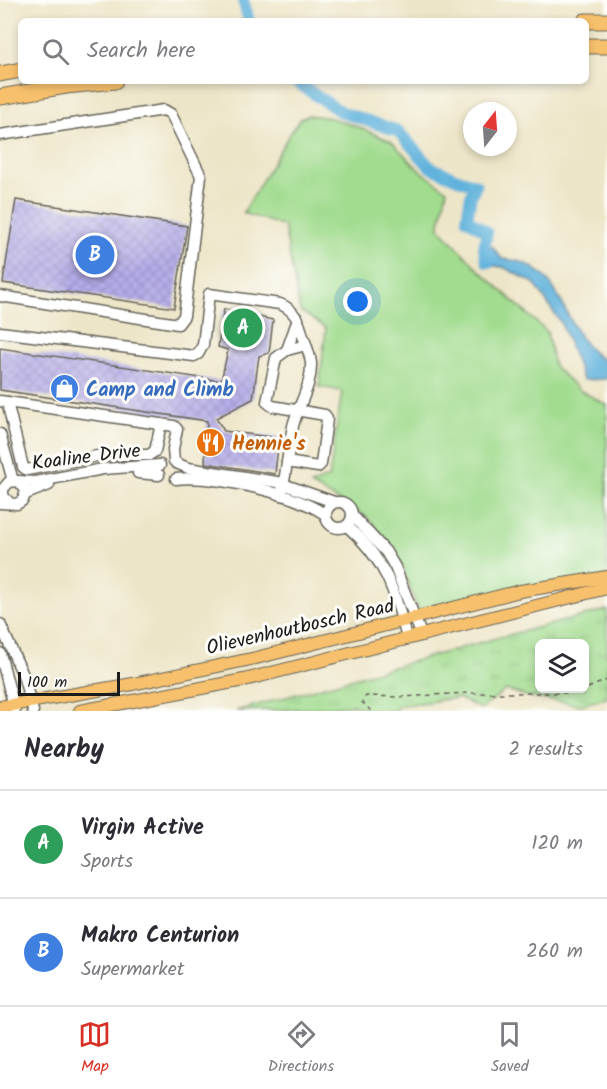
<!DOCTYPE html>
<style>
:root{--surface:#fff;--page:#f2f2f3;--text:#2b2b33;--muted:#7c7c81;--line:#e1e1e2;--accent:#d93025}
body{margin:0;font-family:Kalam,sans-serif;background:var(--page);color:var(--text)}
.controls{position:absolute;right:18px;bottom:18px;display:grid;overflow:hidden;border-radius:9px;box-shadow:0 3px 9px #0003}
.controls button{width:54px;height:54px;display:grid;place-items:center;padding:0;border:0;border-bottom:2px solid var(--line);background:var(--surface);color:var(--text);font:30px sans-serif}
.compass{position:absolute;left:463px;top:102px;width:54px;height:54px;border-radius:50%;background:var(--surface);box-shadow:0 3px 9px #0003;rotate:17deg}
.scale{position:absolute;left:18px;bottom:15px;width:102px;box-sizing:border-box;padding-left:6px;border:3px solid #1c1c1c;border-top:0;font-size:16px;line-height:21px;white-space:nowrap;color:#1c1c1c;-webkit-text-stroke:4px #fdfcf7;paint-order:stroke}
.you{position:absolute;left:358px;top:302px;width:21px;height:21px;margin:-15px;border:4px solid #fff;border-radius:50%;background:#1a73e8;box-shadow:0 0 0 9px #1a73e833}
.badge{display:grid;place-items:center;width:39px;height:39px;border-radius:50%;background:var(--accent);color:#fff;font-size:20px;font-weight:700}
.pin{position:absolute;translate:-50% -50%;border:3px solid #fff;box-shadow:0 2px 6px #0006}
.list{margin:0;padding:0;list-style:none}
h2{display:flex;justify-content:space-between;align-items:center;height:78px;margin:0;padding:0 24px;font-size:26px}
h2 small{font-size:20px;font-weight:400;color:var(--muted)}
.list li{display:grid;grid-template-columns:39px 1fr auto;gap:18px;align-items:center;box-sizing:border-box;height:108px;padding:0 24px;border-top:2px solid var(--line)}
.list b{display:block;font-size:22px;white-space:nowrap}
.list p{margin:0;font-size:20px;white-space:nowrap;color:var(--muted)}
.list em{font-size:20px;font-style:normal;color:var(--muted)}
.icon{flex:none;width:33px;height:33px;fill:none;stroke:currentColor;stroke-width:2;stroke-linecap:round;stroke-linejoin:round}
.map{position:relative;flex:none;width:607px;height:711px;overflow:hidden}
.search{position:absolute;background:var(--surface);box-shadow:0 3px 9px #0003;left:18px;right:18px;top:18px;height:66px;display:flex;align-items:center;gap:15px;box-sizing:border-box;padding:0 21px;border-radius:9px;color:var(--muted);font-size:22px}
.sheet{height:294px;background:var(--surface)}
nav{display:flex;justify-content:space-around;align-items:center;box-sizing:border-box;height:84px;border-top:2px solid var(--line);background:var(--surface);font-size:16px;color:var(--muted)}
nav a{display:grid;justify-items:center;gap:3px}
nav .on{color:var(--accent)}
.map>svg:first-child{display:block}
.grass{fill:#a1dc8f;stroke:#5e7c56;stroke-width:1.5}
.park{fill:url(#park-tufts);stroke:#5e7c56;stroke-width:1.5;fill-rule:evenodd}
.water{fill:#61b2dc;stroke:#3e677c;stroke-width:1.5}
.lines{fill:none;stroke-linecap:round;stroke-linejoin:round}
.river{stroke:#61b2dc;stroke-width:12}
.building{fill:url(#building-cross-hatch)}
.minor-casing{stroke:#656258;stroke-width:13}
.major-casing{stroke:#656258;stroke-width:14}
.highway-casing{stroke:#656258;stroke-width:17}
.path{stroke:#656258;stroke-width:1.5;stroke-dasharray:4.5 4.5;stroke-linecap:butt}
.minor{stroke:#fff;stroke-width:10}
.major{stroke:#f7c06c;stroke-width:12}
.highway{stroke:#f7c06c;stroke-width:15}
.labels{text-anchor:middle;stroke-width:6;stroke-linejoin:round;paint-order:stroke}
.shop-label{font-size:20px;font-weight:bold;fill:#366cbe;stroke:#fdfcf7;text-anchor:start}
.food-label{font-size:20px;font-weight:bold;fill:#c56008;stroke:#fdfcf7;text-anchor:start}
.street-label{font-size:20px;fill:#1c1c1c;stroke:#fdfcf7}
</style>
<div class="map">
<svg width="607" height="711" viewBox="0 0 607 711">
<defs>
<pattern id="park-tufts" width="24" height="20" patternUnits="userSpaceOnUse" patternTransform="scale(1.5)"><rect width="24" height="20" fill="#a1dc8f"/><path d="M3 7l-1-3M5 7V3M7 7l1-3M15 17l-1-3M17 17v-4M19 17l1-3" fill="none" stroke="#8abc7b"/></pattern>
<pattern id="building-cross-hatch" width="8" height="8" patternUnits="userSpaceOnUse" patternTransform="scale(1.5)"><rect width="8" height="8" fill="#b4ace8"/><path d="M0 0l8 8M0 8l8-8" fill="none" stroke="#9a93c6"/></pattern>
</defs>
<rect width="100%" height="100%" fill="#fdfcf7"/>
<filter id="ink" filterUnits="userSpaceOnUse"><feTurbulence type="fractalNoise" baseFrequency=".0167" numOctaves="2"/><feDisplacementMap in="SourceGraphic" scale="12" xChannelSelector="R" yChannelSelector="G"/><feConvolveMatrix kernelMatrix="1 2 1 2 8 2 1 2 1" color-interpolation-filters="sRGB"/></filter>
<filter id="wash" filterUnits="userSpaceOnUse"><feTurbulence type="fractalNoise" baseFrequency=".008" numOctaves="4" result="noise"/><feDisplacementMap in="SourceGraphic" scale="24" xChannelSelector="R" yChannelSelector="G"/><feGaussianBlur stdDeviation="1.35" result="paint"/><feColorMatrix in="noise" values="0 0 0 0 0 0 0 0 0 0 0 0 0 0 0 0 0 1.4 0 .05"/><feComposite in="paint" operator="in"/></filter>
<g filter="url(#wash)">
<rect width="100%" height="100%" fill="#ede5c7"/>
<polygon class="grass" points="308,115 331,118 358,127 391,141 419,170 447,190 439,228 478,269 547,332 554,366 579,390 607,405 607,577 421,616 395,550 367,517 311,485 329,477 342,391 319,387 326,328 300,311 284,226 243,213 292,130 300,119"/>
<path class="park" d="M607,610V698L581,705L526,696L506,690L481,709L458,698L397,706L396,711H363V708L353,705L308,709L236,711L493,639ZM540,644H584V688H540Z"/>
<path class="water" d="M492,246L502,259C569,261 559,338 607,362V379L583,380L561,323L534,283L503,267L485,265L482,250Z"/>
<g class="lines">
<g class="river">
<polyline points="243,0 249,21"/>
<polyline points="295,81 341,112 398,131 430,167 455,178 476,185 471,195 467,219 487,232 484,248 487,262 490,262"/>
</g>
</g>
<g id="blocks">
<g class="building">
<polygon points="16,200 187,226 174,308 3,283"/>
<polygon points="224,309 273,320 269,353 259,356 253,399 216,418 224,431 279,438 275,474 205,463 207,421 0,390 0,348 221,381 228,350 218,347"/>
</g>
</g>
</g>
<g filter="url(#ink)">
<use href="#blocks" fill-opacity="0" stroke="#656258" stroke-width="1.5"/>
<g class="lines">
<defs>
<g id="minor">
<polyline points="0,135 164,110 171,114 201,176 184,316 178,324 0,296"/>
<path d="M0,332L194,356L198,354L203,345L209,294L280,304C295,310 299,321 303,336C306,345 310,354 311,363C312,386 298,405 293,426C288,449 287,472 281,495"/>
<polyline points="287,350 298,319"/>
<polyline points="0,401 174,426 177,429 173,449 174,461"/>
<polyline points="7,402 23,467 27,470 102,455 149,455 155,451 161,424"/>
<polyline points="0,434 13,481"/>
<polyline points="287,462 318,467 321,464 327,419 325,415 272,406 267,402 276,358 287,350 306,345"/>
<polyline points="176,463 188,468 277,482 334,502"/>
<polyline points="138,473 159,475"/>
<path d="M176,479C213,475 295,493 326,515"/>
<polyline points="18,481 35,482 103,469 160,465"/>
<polyline points="26,494 49,485"/>
<circle cx="339" cy="515" r="13"/>
<polyline points="0,503 17,504 23,500 26,490 18,481 9,482 3,489 3,496 10,503"/>
<polyline points="352,515 386,552 395,567 421,634"/>
<path d="M347,526C386,560 394,590 407,638"/>
<polyline points="0,624 23,675 33,711"/>
<polyline points="0,653 15,711"/>
</g>
<g id="major">
<polyline points="0,707 133,684 256,658 520,591 607,577"/>
<polyline points="80,711 244,680 607,588"/>
</g>
<g id="highway">
<polyline points="585,21 607,21"/>
<polyline points="586,46 607,46"/>
<polyline points="0,74 21,70"/>
<polyline points="0,97 66,86 115,81"/>
</g>
</defs>
<use href="#minor" class="minor-casing"/>
<use href="#major" class="major-casing"/>
<use href="#highway" class="highway-casing"/>
<polyline class="path" points="371,711 362,702 366,696 399,697 468,693 576,693 607,680"/>
<use href="#minor" class="minor"/>
<use href="#major" class="major"/>
<use href="#highway" class="highway"/>
</g>
</g>
<defs>
<symbol id="shop-disc" viewBox="-11 -11 22 22"><circle r="9.5" fill="#3f7fe0" stroke="#fdfcf7"/><path d="M-5-2.5h2.3a2.7 3.5 0 0 1 5.4 0H5L5.5 6h-11ZM-1.5-2.5h3a1.5 2.3 0 0 0-3 0Z" fill="#fff"/></symbol>
<symbol id="restaurant-disc" viewBox="-11 -11 22 22"><circle r="9.5" fill="#e8710a" stroke="#fdfcf7"/><path d="M-5-6h1v4h1v-4h1v4h1v-4h1v5L-1.5 .5V6h-2V.5L-5-1ZM5-6V6H3V1.5H1.5Q1.5-4 5-6Z" fill="#fff"/></symbol>
</defs>
<g fill-rule="evenodd">
<use href="#shop-disc" x="48" y="372" width="33" height="33"/>
<use href="#restaurant-disc" x="194" y="426" width="33" height="33"/>
</g>
<g class="labels">
<g class="shop-label">
<text x="86" y="396">Camp and Climb</text>
</g>
<g class="food-label">
<text x="232" y="450">Hennie's</text>
</g>
<g class="street-label">
<text transform="translate(86 456) rotate(-7)" y="7">Koaline Drive</text>
<text transform="translate(300 626) rotate(-13)" y="7">Olievenhoutbosch Road</text>
</g>
</g>
</svg>
<div class="controls">
<button><svg class="icon" aria-label="layers" viewBox="0 0 24 24"><path d="M12 4l9 5-9 5-9-5zM3 14l9 5 9-5"/></svg></button>
</div>
<svg class="compass" viewBox="-18 -18 36 36"><path d="M0-13l5 13h-10z" fill="#e53935"/><path d="M0 13l5-13h-10z" fill="#7c7c81"/></svg>
<div class="scale">100 m</div>
<div class="you"></div>
<div class="pin badge" style="left:243px;top:328px;background:#2e9e5b">A</div>
<div class="pin badge" style="left:95px;top:255px;background:#3f7fe0">B</div>
<div class="search"><svg class="icon" aria-label="search" viewBox="0 0 24 24"><circle cx="10" cy="10" r="6"/><path d="M15 15l6 6"/></svg>Search here</div>
</div>
<section class="sheet">
<h2>Nearby<small>2 results</small></h2>
<ul class="list">
<li><span class="badge" style="background:#2e9e5b">A</span><div><b>Virgin Active</b><p>Sports</p></div><em>120 m</em></li>
<li><span class="badge" style="background:#3f7fe0">B</span><div><b>Makro Centurion</b><p>Supermarket</p></div><em>260 m</em></li>
</ul>
</section>
<nav>
<a class="on"><svg class="icon" aria-label="map" viewBox="0 0 24 24"><path d="M3 6l6-2 6 2 6-2v14l-6 2-6-2-6 2zM9 4v14M15 6v14"/></svg>Map</a>
<a><svg class="icon" aria-label="directions" viewBox="0 0 24 24"><path d="M12 3l9 9-9 9-9-9zM9 14v-3h6M13 9l2 2-2 2"/></svg>Directions</a>
<a><svg class="icon" aria-label="saved" viewBox="0 0 24 24"><path d="M7 4h10v16l-5-4-5 4z"/></svg>Saved</a>
</nav>
